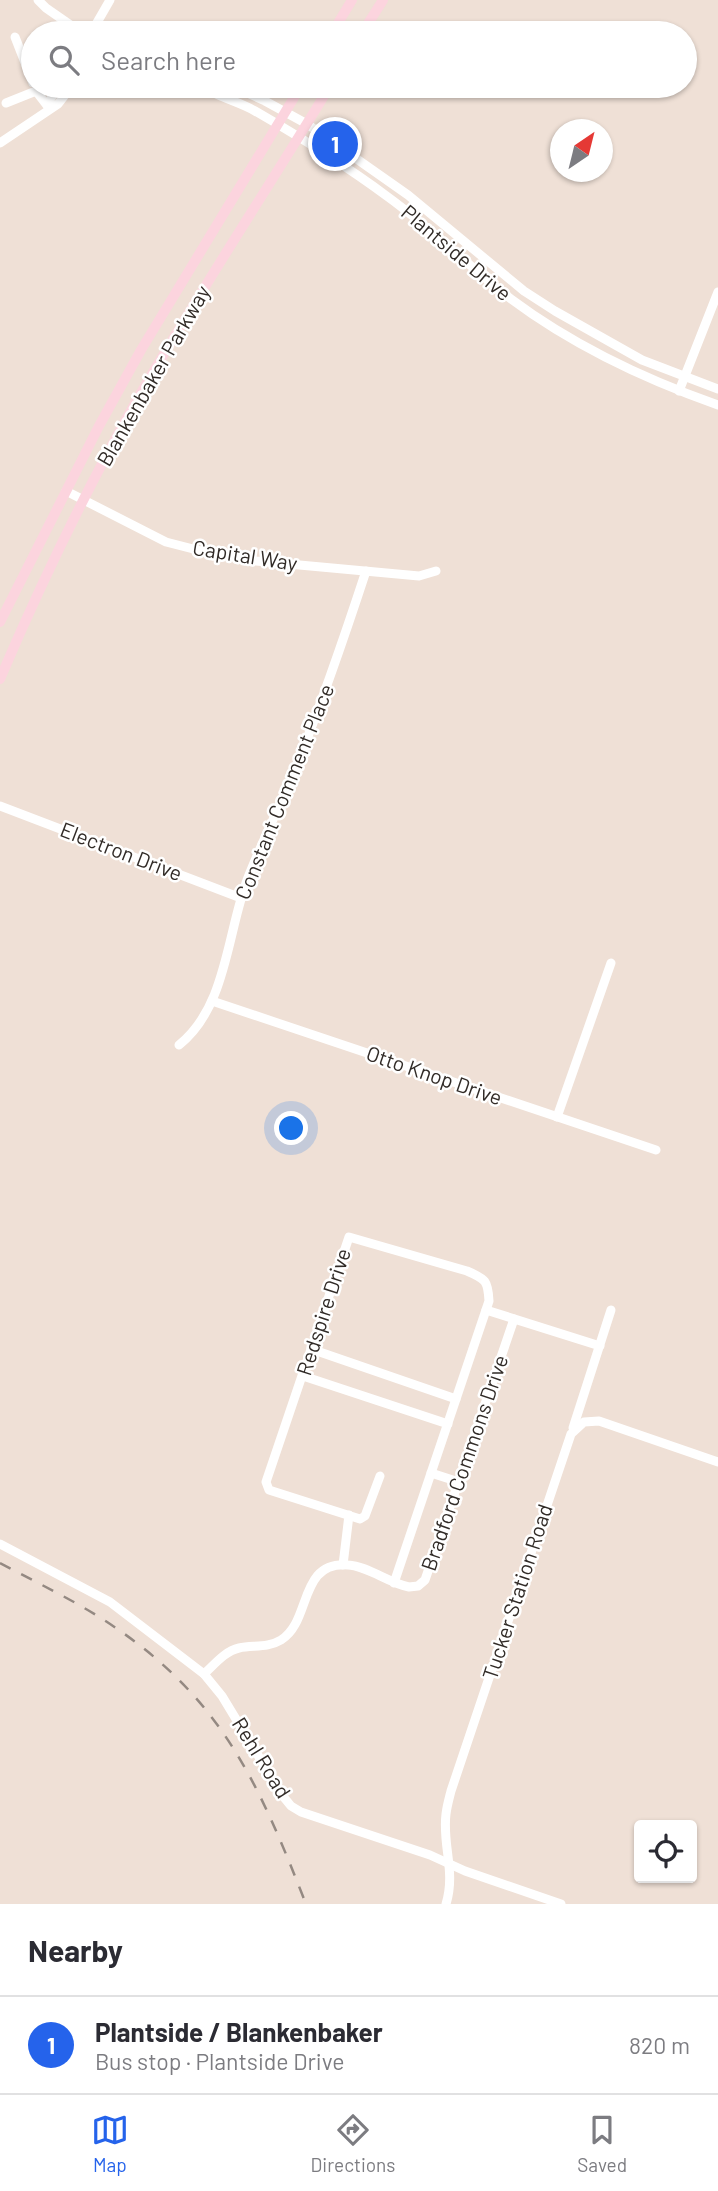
<!DOCTYPE html>
<meta charset="utf-8">
<style>
:root{--surface:#fff;--page:#f7f7f7;--text:#2b2b33;--muted:#7c7c81;--line:#e1e1e2;--accent:#2563eb}
body{margin:0;font-family:Barlow,sans-serif;background:var(--page);color:var(--text)}
.controls{position:absolute;right:21px;bottom:21px;display:grid;overflow:hidden;border-radius:7px;box-shadow:0 2px 5px #0004}
.controls button{width:63px;height:63px;display:grid;place-items:center;padding:0;border:0;border-bottom:2px solid var(--line);background:var(--surface);color:var(--text);font:35px sans-serif}
.compass{position:absolute;left:550px;top:119px;width:63px;height:63px;border-radius:50%;background:var(--surface);box-shadow:0 2px 5px #0004;rotate:35deg}
.you{position:absolute;left:292px;top:1129px;width:24px;height:24px;margin:-18px;border:5px solid #fff;border-radius:50%;background:#1a73e8;box-shadow:0 0 0 10px #1a73e833}
.badge{display:grid;place-items:center;width:46px;height:46px;border-radius:50%;background:var(--accent);color:#fff;font-size:23px;font-weight:700}
.pin{position:absolute;translate:-50% -50%;border:4px solid #fff;box-shadow:0 2px 7px #0006}
.list{margin:0;padding:0;list-style:none}
h2{display:flex;justify-content:space-between;align-items:center;height:91px;margin:0;padding:0 28px;font-size:30px}
h2 small{font-size:23px;font-weight:400;color:var(--muted)}
.list li{display:grid;grid-template-columns:46px 1fr auto;gap:21px;align-items:center;box-sizing:border-box;height:98px;padding:0 28px;border-top:2px solid var(--line)}
.list b{display:block;font-size:26px;white-space:nowrap}
.list p{margin:0;font-size:23px;white-space:nowrap;color:var(--muted)}
.list em{font-size:23px;font-style:normal;color:var(--muted)}
.icon{flex:none;width:38px;height:38px;fill:none;stroke:currentColor;stroke-width:2;stroke-linecap:round;stroke-linejoin:round}
.map{position:relative;flex:none;width:718px;height:1904px;overflow:hidden}
.search{position:absolute;background:var(--surface);box-shadow:0 2px 5px #0004;left:21px;right:21px;top:21px;height:77px;display:flex;align-items:center;gap:18px;box-sizing:border-box;padding:0 24px;border-radius:38px;color:var(--muted);font-size:26px}
.sheet{height:189px;background:var(--surface)}
nav{display:flex;justify-content:space-around;align-items:center;box-sizing:border-box;height:98px;border-top:2px solid var(--line);background:var(--surface);font-size:19px;color:var(--muted)}
nav a{display:grid;justify-items:center;gap:4px}
nav .on{color:var(--accent)}
.map>svg:first-child{display:block}
.lines{fill:none;stroke-linecap:round;stroke-linejoin:round}
.minor{stroke:#fff;stroke-width:9}
.major{stroke:#fcd4de;stroke-width:10}
.rail{stroke:#948982;stroke-width:2.5;stroke-dasharray:12 12;stroke-linecap:butt}
.labels{text-anchor:middle;stroke-width:5;stroke-linejoin:round;paint-order:stroke}
.street-label{font-size:21px;fill:#312b27;stroke:#fff}
</style>
<div class="map">
<svg width="718" height="1904" viewBox="0 0 718 1904">
<rect width="100%" height="100%" fill="#efe0d6"/>
<g class="lines">
<g class="minor">
<polyline points="38,0 46,8 82,33"/>
<polyline points="91,33 110,0"/>
<polyline points="15,37 33,83"/>
<path d="M202,86C217,97 238,101 255,111C300,137 346,166 388,197C431,228 469,267 511,299C574,346 644,379 718,405"/>
<polyline points="232,86 265,101 307,124 408,195 524,291 555,311 642,360 718,389"/>
<polyline points="6,103 36,91 49,108"/>
<polyline points="49,108 50,100 58,86"/>
<polyline points="0,143 58,104 72,86"/>
<polyline points="679,391 718,292"/>
<polyline points="66,491 166,542 201,551 256,561 419,576 436,571"/>
<polyline points="0,806 241,898"/>
<polyline points="212,1001 656,1150"/>
<path d="M179,1045C228,1006 227,929 249,875C264,837 283,800 298,762C323,699 345,635 366,571"/>
<polyline points="557,1117 611,963"/>
<polyline points="486,1310 600,1346"/>
<polyline points="311,1349 456,1399"/>
<polyline points="303,1376 448,1424"/>
<polyline points="573,1428 611,1310"/>
<polyline points="431,1473 459,1482"/>
<path d="M380,1476L365,1516L360,1519L269,1490L266,1482L349,1237L467,1271C486,1279 488,1281 489,1301L394,1583"/>
<polyline points="0,1544 110,1602 204,1674 222,1696 282,1795 291,1806 301,1812 430,1855 465,1871 561,1904"/>
<polyline points="343,1565 349,1515"/>
<path d="M204,1674C214,1665 225,1651 239,1648C253,1645 268,1648 281,1640C312,1621 298,1561 348,1565C368,1566 388,1583 409,1587L418,1586L425,1580L514,1319"/>
<path d="M446,1904C456,1871 442,1845 446,1814C447,1806 449,1799 451,1791L571,1434L584,1422L599,1421L718,1462"/>
</g>
<g class="major">
<polyline points="332,33 352,0"/>
<polyline points="362,33 383,0"/>
<polyline points="0,622 99,426 141,350 301,86"/>
<path d="M0,679C41,583 87,488 138,398C199,292 267,190 330,86"/>
</g>
<path class="rail" d="M0,1563C39,1584 80,1603 116,1628C224,1702 260,1787 306,1904"/>
</g>
<g class="labels">
<g class="street-label">
<text transform="translate(456 253) rotate(40)" y="7">Plantside Drive</text>
<text transform="translate(154 376) rotate(-60)" y="7">Blankenbaker Parkway</text>
<text transform="translate(245 556) rotate(9)" y="7">Capital Way</text>
<text transform="translate(285 792) rotate(-68)" y="7">Constant Comment Place</text>
<text transform="translate(121 852) rotate(21)" y="7">Electron Drive</text>
<text transform="translate(434 1076) rotate(19)" y="7">Otto Knop Drive</text>
<text transform="translate(324 1312) rotate(-72)" y="7">Redspire Drive</text>
<text transform="translate(465 1463) rotate(-71)" y="7">Bradford Commons Drive</text>
<text transform="translate(518 1592) rotate(-72)" y="7">Tucker Station Road</text>
<text transform="translate(261 1758) rotate(58)" y="7">Rehl Road</text>
</g>
</g>
</svg>
<div class="controls">
<button><svg class="icon" aria-label="locate" viewBox="0 0 24 24"><circle cx="12" cy="12" r="6"/><path d="M12 2v4M12 18v4M2 12h4M18 12h4"/></svg></button>
</div>
<svg class="compass" viewBox="-18 -18 36 36"><path d="M0-13l5 13h-10z" fill="#e53935"/><path d="M0 13l5-13h-10z" fill="#7c7c81"/></svg>
<div class="you"></div>
<div class="pin badge" style="left:335px;top:144px">1</div>
<div class="search"><svg class="icon" aria-label="search" viewBox="0 0 24 24"><circle cx="10" cy="10" r="6"/><path d="M15 15l6 6"/></svg>Search here</div>
</div>
<section class="sheet">
<h2>Nearby<small></small></h2>
<ul class="list">
<li><span class="badge">1</span><div><b>Plantside / Blankenbaker</b><p>Bus stop · Plantside Drive</p></div><em>820 m</em></li>
</ul>
</section>
<nav>
<a class="on"><svg class="icon" aria-label="map" viewBox="0 0 24 24"><path d="M3 6l6-2 6 2 6-2v14l-6 2-6-2-6 2zM9 4v14M15 6v14"/></svg>Map</a>
<a><svg class="icon" aria-label="directions" viewBox="0 0 24 24"><path d="M12 3l9 9-9 9-9-9zM9 14v-3h6M13 9l2 2-2 2"/></svg>Directions</a>
<a><svg class="icon" aria-label="saved" viewBox="0 0 24 24"><path d="M7 4h10v16l-5-4-5 4z"/></svg>Saved</a>
</nav>
